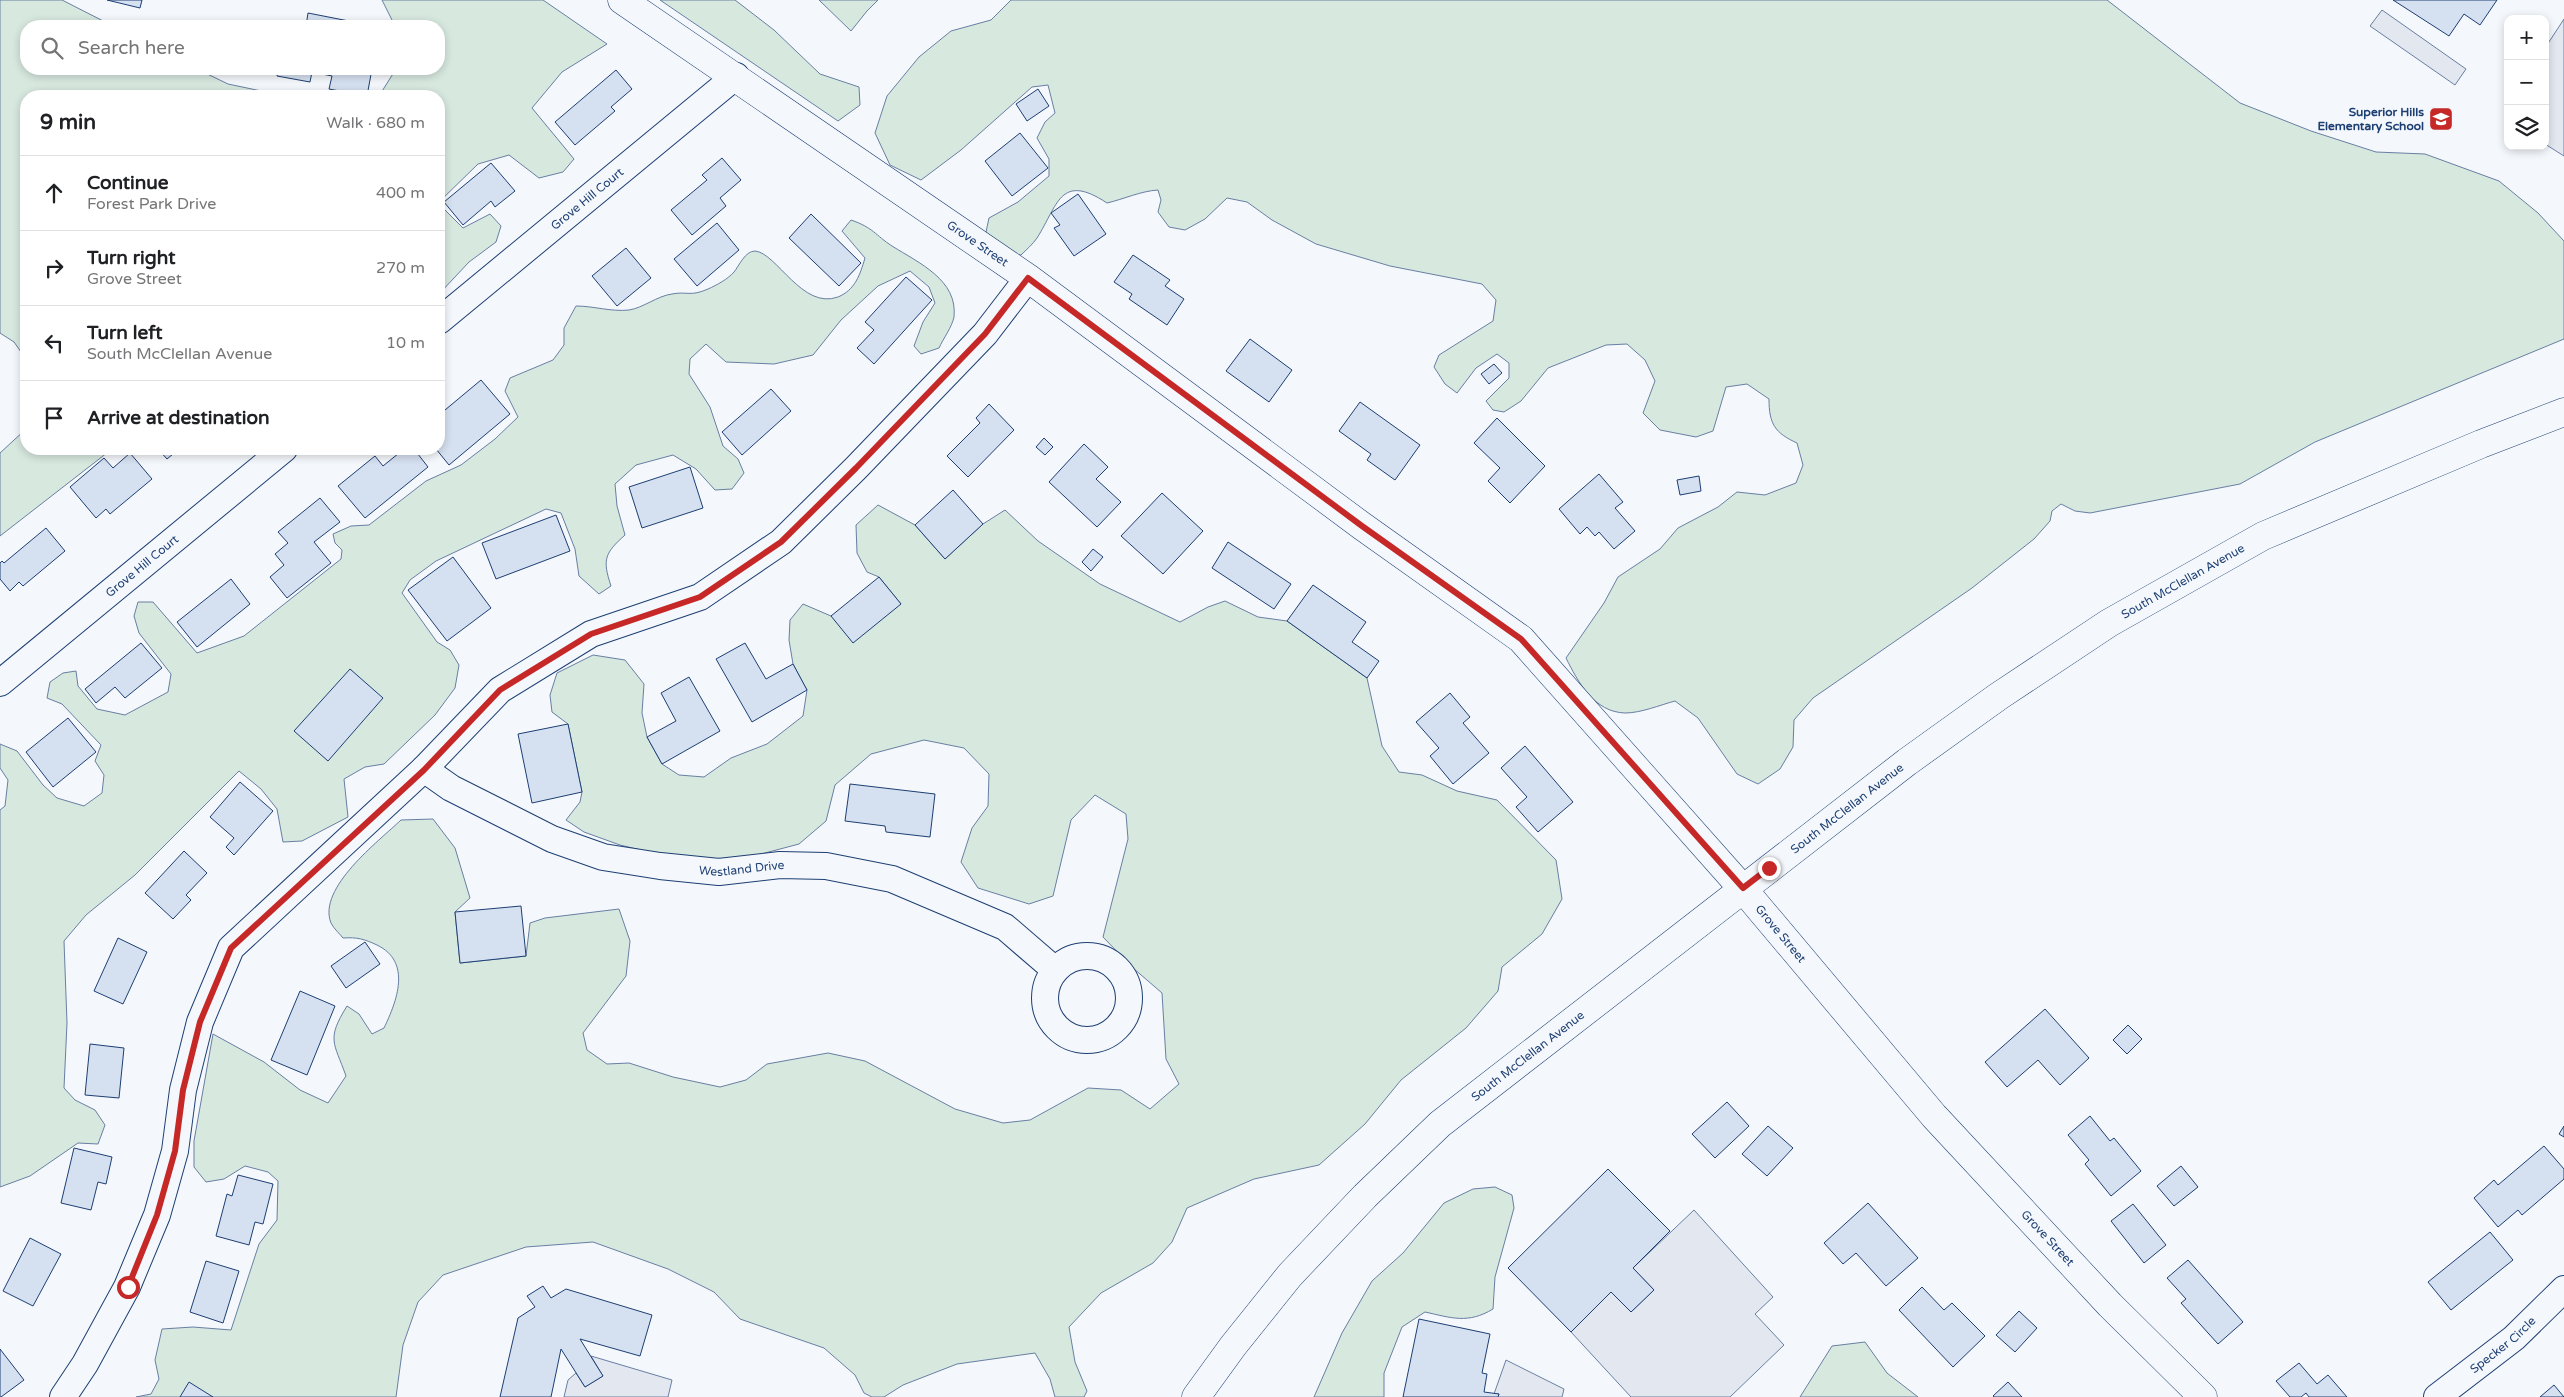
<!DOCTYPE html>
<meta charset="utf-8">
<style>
:root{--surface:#fff;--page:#f2f2f2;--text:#202124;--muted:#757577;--line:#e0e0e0}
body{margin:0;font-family:"Varela Round",sans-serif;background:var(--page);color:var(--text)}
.controls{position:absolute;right:15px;top:15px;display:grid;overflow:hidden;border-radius:10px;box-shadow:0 2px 8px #0003}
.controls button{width:45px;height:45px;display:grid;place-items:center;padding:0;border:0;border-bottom:1px solid var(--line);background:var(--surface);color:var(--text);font:25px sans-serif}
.stop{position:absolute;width:15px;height:15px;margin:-11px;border:4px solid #c62828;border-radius:50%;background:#fff}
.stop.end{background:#c62828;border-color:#fff;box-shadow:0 1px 5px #0008}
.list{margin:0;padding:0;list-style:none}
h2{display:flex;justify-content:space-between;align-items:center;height:65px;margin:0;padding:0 20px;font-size:21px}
h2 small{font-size:16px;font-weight:400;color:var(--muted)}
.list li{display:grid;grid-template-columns:32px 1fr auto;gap:15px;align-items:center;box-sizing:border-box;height:75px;padding:0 20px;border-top:1px solid var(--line)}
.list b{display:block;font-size:19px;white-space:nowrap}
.list p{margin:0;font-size:16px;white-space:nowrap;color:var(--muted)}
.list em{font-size:16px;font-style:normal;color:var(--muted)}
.icon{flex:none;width:28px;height:28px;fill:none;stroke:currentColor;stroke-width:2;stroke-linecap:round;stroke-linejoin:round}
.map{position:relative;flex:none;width:2564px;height:1397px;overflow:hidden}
.search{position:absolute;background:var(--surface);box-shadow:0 2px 8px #0003;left:20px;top:20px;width:425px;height:55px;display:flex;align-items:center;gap:12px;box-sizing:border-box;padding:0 18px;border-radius:20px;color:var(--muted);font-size:19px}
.panel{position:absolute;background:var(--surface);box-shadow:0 2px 8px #0003;left:20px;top:90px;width:425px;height:365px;border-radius:20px}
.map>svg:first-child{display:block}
.green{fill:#d7e8df;stroke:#687fa3}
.parking{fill:#e3e8f0;stroke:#687fa3}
.building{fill:#d5e0f0;stroke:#1d3f73}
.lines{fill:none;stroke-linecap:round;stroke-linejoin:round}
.minor-casing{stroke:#1d3f73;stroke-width:28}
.major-casing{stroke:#1d3f73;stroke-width:29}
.minor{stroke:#f4f7fb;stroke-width:26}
.major{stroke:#f4f7fb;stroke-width:28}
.route{stroke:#c62828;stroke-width:6}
.labels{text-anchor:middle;stroke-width:4;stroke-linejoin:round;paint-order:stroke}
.poi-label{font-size:12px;font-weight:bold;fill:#1d3f73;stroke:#f4f7fb;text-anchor:end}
.street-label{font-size:12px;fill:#1d3f73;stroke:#f4f7fb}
</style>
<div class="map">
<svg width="2564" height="1397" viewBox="0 0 2564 1397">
<rect width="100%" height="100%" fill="#f4f7fb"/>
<g class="green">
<polygon points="0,0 62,0 113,26 26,26 26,69 197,69 228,84 285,96 26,96 26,359 14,342 0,333"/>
<polygon points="382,0 543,0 607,44 562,72 532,108 574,159 563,172 539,178 509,155 478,164 439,202 439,96 379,96 396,69 439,69 439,26 395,26"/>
<polygon points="660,0 735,0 774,30 820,74 859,87 860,105 838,121"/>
<polygon points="819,0 878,0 867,11 851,31"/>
<path d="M1011,0H2107L2240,103L2311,131L2376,152L2425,154L2499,181L2538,213L2564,241V339L2315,442L2240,484L2090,513L2075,511L2061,504L2052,511L2050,521L2034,539L1972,588L1813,698L1794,720L1793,747L1780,769L1758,784L1737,774L1698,718L1675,701C1660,705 1641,713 1625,713C1594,712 1578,682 1566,658L1604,603L1618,577L1660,549L1678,528L1718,507L1737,492L1765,495L1796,483L1803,465L1797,443C1775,433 1769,424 1769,399L1747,384L1726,387L1713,431L1696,437L1660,430L1643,413L1655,381L1645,360L1627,344L1606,345L1548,368L1521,401L1504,412L1493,410L1486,401L1509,378V363L1497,354L1476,368L1457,393L1445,384L1434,367L1439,355L1493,321L1496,300L1482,284L1390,266L1316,244L1272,220L1247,202L1227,198L1205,219L1185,230L1169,227L1158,212L1161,200L1158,190C1141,191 1124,199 1107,203C1060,172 1058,205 1037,238C1033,244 1026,250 1021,255L1004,252L986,232L989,218L1018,202L1049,176V159L1037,138L1045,122L1055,113L1048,85L1032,87L961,150L921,180L890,165L875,133L887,96L919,57L951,31L991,20Z"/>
<polygon points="439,204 463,228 490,214 501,226 496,242 469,262 439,294"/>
<path d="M851,220C874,228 875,235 892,246C919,263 958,280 954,317C952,327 943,339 939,348L921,354L914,346L923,322L935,303L929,287L910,271L878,286L841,320L813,355L774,364L726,362L706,344L690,359L689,374L710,407L723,446L738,459L744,473L732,489L715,490L696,469L673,455L636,465L615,484L617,506L625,535C605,553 602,559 611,586L599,594L579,576L575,549L561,513L546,509L436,561L410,580L402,593L437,642L450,650L459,665L455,688L435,715L384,764L365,767L344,779L348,817L302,841L283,842L277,809L261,789L239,771L135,875L86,915L64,941L67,1023L64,1088L75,1100L95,1110L105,1125L98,1144L78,1143L30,1176L0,1187V810L5,806L8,780L0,768V744L17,751L43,785L57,798L84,806L102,793L104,775L95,761L101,745L62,704L47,698L50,682L63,673L76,671L78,686L97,709L125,715L168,692L171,674L139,633L134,616L138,602H153L197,653L244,636L341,559L342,550L335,543L333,534L351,526L369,525L426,481L461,465L495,439L518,417L505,391L510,378L553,360L564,345V328L576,306C594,306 611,312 629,310C643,308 657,296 672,294C687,291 690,297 708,289C717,285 728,279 734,272C739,266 745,251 755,251C777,253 802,310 838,297C855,290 860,275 865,258L842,231Z"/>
<polygon points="26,429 26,449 112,449 0,536 0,453"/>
<path d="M878,505L915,525L945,559L983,524L1005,510L1038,541L1100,584L1180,622L1208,607L1225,601L1258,617L1287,621L1367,678L1382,746L1399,772L1422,775L1457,791L1497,800L1556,860L1562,899L1542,934L1502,967L1498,991L1466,1028L1401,1080L1365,1124L1319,1165L1254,1179L1187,1208L1172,1242L1153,1263L1101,1293L1069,1327L1075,1362L1087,1391L1084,1397H1055L1050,1379L1035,1353L957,1364L903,1385L884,1397H872L864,1393L855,1375L824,1348L740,1319L714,1292L668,1269L593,1242L526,1247L443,1275L418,1302L403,1345L396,1397H136L151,1394L159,1379L155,1360L162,1329L193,1327L231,1330L259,1244L277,1220L278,1181L268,1172L245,1166L224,1179L206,1182L194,1167V1141L213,1034L264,1062L300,1090L328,1103L346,1076C334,1042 326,1040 347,1006L359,1014L372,1034L384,1028C397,1001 412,962 377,945C364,939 357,937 343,938C340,934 334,929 331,923C317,888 379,841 401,820L433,819L455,848L470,898L455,912L460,963L526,956L530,923L545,918L619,909L630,941L626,976L583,1033L587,1050L607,1064L629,1063L673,1077L720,1087L746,1080L767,1064L828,1053L865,1061L955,1109L1003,1123L1030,1120L1088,1088L1121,1090L1150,1109L1179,1084L1166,1059L1162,993L1133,968L1103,937L1128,839L1126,814L1095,795L1071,820L1053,896L1029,904L978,888L961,862L972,828L988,806L989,774L964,748L924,740L871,754L835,785L826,821L799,844L746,858L691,862L620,845L584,832L566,820L580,802L582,792L568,724L552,712L550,695L557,673L593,655L625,660L644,684L642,713L647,737L662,764L679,775L704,777L731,758L767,744L803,716L807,690L793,664L789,640L790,620L803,604L831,616L901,604L879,577L867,572L857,553L856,525Z"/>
<path d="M1495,1187L1512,1195L1514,1208L1495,1277L1493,1309C1468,1324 1452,1318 1425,1312L1402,1327L1384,1373V1397H1314L1342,1333L1372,1281L1403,1253L1444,1203L1473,1189Z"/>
<polygon points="1865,1342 1887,1373 1918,1397 1800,1397 1832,1346"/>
</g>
<g class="parking">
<polygon points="2382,10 2466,69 2455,85 2370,26"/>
<polygon points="2564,19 2564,156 2545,144 2545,48"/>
<polygon points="1694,1210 1773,1297 1755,1314 1784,1345 1730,1397 1631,1397 1571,1332 1611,1292 1631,1312 1654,1290 1633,1268"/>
<polygon points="591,1356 672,1380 668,1397 564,1397 568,1380 576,1373 585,1387 603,1376"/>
<polygon points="1506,1360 1564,1389 1562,1397 1498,1397 1499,1394 1494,1394"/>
</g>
<g class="building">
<polygon points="107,0 142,0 140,8"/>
<polygon points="2393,0 2497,0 2480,25 2464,14 2449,36"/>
<polygon points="308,13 359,23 359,26 306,26"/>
<polygon points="278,69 372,69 367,96 344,96 345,92 329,89 332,76 312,72 310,82 277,76"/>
<polygon points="616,70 632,89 611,107 615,111 575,145 555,122"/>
<polygon points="1038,89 1049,106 1027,121 1016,104"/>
<polygon points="1020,133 1048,168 1012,196 985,161"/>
<polygon points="722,158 741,180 720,198 726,206 692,235 671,210 707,180 702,175"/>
<polygon points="491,163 515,191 495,207 491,201 463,225 444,202"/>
<polygon points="1078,194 1106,234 1074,256 1054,228 1060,225 1051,213"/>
<polygon points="811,214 861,263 839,286 789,238"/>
<polygon points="717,223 739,250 697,286 674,259"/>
<polygon points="626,248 651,278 617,306 592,276"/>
<polygon points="1133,255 1170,280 1165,286 1184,299 1167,325 1129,299 1132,294 1114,282"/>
<polygon points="906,277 932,300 874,364 857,348 874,330 865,322"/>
<polygon points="1250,339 1292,370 1269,402 1226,371"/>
<polygon points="1494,364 1502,373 1489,384 1481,374"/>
<polygon points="481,380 510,414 449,465 436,449 439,449 439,428 442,425 439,421 439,415"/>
<polygon points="771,389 791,411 742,455 722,432"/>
<polygon points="1360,402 1420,445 1395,480 1367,460 1371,454 1339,431"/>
<polygon points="989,404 1014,430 968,477 947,456 980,423 976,418"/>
<polygon points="1497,418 1545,466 1510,503 1488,481 1500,468 1474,443"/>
<polygon points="1044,438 1053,447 1045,455 1036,447"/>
<polygon points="1084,444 1108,467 1096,479 1121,502 1097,527 1049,482"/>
<polygon points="158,449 179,449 167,459"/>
<polygon points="404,449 414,449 428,467 365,518 338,486 375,456 383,466"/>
<polygon points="130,453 152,479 110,514 106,509 96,518 70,487 104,458 113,468"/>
<polygon points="690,467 703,508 642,528 629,487"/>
<polygon points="1599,474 1623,502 1615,508 1635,531 1614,549 1599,532 1595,536 1587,527 1580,534 1559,509"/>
<polygon points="1699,476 1701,491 1680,495 1677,480"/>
<polygon points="953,490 983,524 945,559 915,525"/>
<polygon points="1162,493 1203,531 1163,574 1121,536"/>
<polygon points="320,498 340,522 314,542 331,563 287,598 270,577 284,565 275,554 288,543 278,532"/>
<polygon points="556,515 570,551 496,579 482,543"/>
<polygon points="46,528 65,551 23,586 19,582 10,591 0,579 0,563 2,561 4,563"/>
<polygon points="1228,542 1291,584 1274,609 1212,568"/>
<polygon points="1093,549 1103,557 1091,571 1082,562"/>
<polygon points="453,557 491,608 447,641 408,590"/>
<polygon points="879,577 901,604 853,643 831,616"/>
<polygon points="231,579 250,604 197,647 177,622"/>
<polygon points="1313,585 1366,622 1352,642 1379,661 1367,678 1287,621"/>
<polygon points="141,643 162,668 125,698 115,687 96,703 85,689"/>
<polygon points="745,643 766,679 793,664 807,690 752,722 716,659"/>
<polygon points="350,669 383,698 328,761 294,731"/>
<polygon points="689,677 720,731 662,764 647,737 676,721 661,693"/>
<polygon points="1450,693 1470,717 1463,723 1489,753 1453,784 1430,756 1439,748 1416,722"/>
<polygon points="68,718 96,752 53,787 26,752"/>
<polygon points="568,724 582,792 532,803 518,734"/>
<polygon points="1525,746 1573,802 1538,832 1516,807 1527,797 1501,768"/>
<polygon points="240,782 273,811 234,855 226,847 234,838 210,817"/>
<polygon points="850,784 935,794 930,837 886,832 885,826 845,821"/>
<polygon points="184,851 207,873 186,895 191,900 173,919 145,893"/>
<polygon points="521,906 526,956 460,963 455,912"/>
<polygon points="118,938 147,952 123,1004 94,991"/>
<polygon points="365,942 380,964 346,988 331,966"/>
<polygon points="300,991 335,1006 307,1075 271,1060"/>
<polygon points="2045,1009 2089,1058 2060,1085 2038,1060 2007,1087 1985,1062"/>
<polygon points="2128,1025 2142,1039 2127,1054 2113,1040"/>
<polygon points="90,1044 124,1048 119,1098 85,1095"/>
<polygon points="1727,1102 1749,1126 1715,1158 1692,1134"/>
<polygon points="2090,1116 2110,1141 2114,1138 2141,1171 2111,1196 2085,1164 2089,1160 2068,1135"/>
<polygon points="1768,1126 1793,1148 1767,1176 1742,1154"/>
<polygon points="2564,1126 2564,1137 2559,1134"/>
<polygon points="2544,1146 2564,1169 2564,1179 2522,1215 2518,1210 2498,1227 2474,1198 2494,1180 2498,1185"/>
<polygon points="74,1148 112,1157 106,1184 98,1182 91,1210 61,1203"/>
<polygon points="2181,1166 2198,1187 2174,1206 2157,1186"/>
<polygon points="1608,1169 1670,1231 1633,1268 1654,1290 1631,1312 1611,1292 1571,1332 1508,1268"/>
<polygon points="238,1175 273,1184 263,1224 255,1222 249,1245 216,1236 227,1194 232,1196"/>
<polygon points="1868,1203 1918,1258 1886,1286 1856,1253 1843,1264 1824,1243"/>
<polygon points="2133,1204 2166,1245 2144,1263 2111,1221"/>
<polygon points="2490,1232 2513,1260 2451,1310 2428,1282"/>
<polygon points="30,1238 61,1254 33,1306 3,1291"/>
<polygon points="2188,1260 2243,1322 2218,1344 2181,1303 2186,1299 2167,1278"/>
<polygon points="206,1261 239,1271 223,1323 190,1312"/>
<polygon points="543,1286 551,1298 566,1289 652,1315 640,1356 580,1339 603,1376 585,1387 561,1349 551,1397 500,1397 518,1318 535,1307 527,1296"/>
<polygon points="1922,1287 1944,1310 1952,1303 1985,1336 1953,1367 1899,1310"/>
<polygon points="2019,1311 2037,1328 2015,1352 1996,1335"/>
<polygon points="1419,1319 1490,1334 1482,1373 1487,1374 1484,1392 1499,1394 1498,1397 1403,1397"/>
<polygon points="0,1349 24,1380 1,1397 0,1397"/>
<polygon points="2299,1363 2317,1384 2328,1375 2347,1397 2309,1397 2306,1393 2301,1397 2290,1397 2276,1381"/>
<polygon points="189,1382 213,1397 180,1397"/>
<polygon points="2008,1382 2022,1397 1994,1397 1993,1396"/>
<polygon points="2554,1385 2564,1397 2540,1397"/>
</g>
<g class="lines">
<defs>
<g id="minor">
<path id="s1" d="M439,321L736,76"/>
<path id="s2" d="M0,683L284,449"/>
<path id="s3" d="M424,769L451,788L552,839L603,857L660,866L719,872L780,865L826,866L892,879L1005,927L1055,970"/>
<circle cx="1087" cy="998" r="42"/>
<polyline points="63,1397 85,1364 127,1287 157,1215 175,1151 183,1090 200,1022 231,948 424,769 500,690 591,634 700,597 781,542 856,468 985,334 1028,278"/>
<path id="s4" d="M2437,1397L2514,1338L2564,1289"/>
</g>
<g id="major">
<path id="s5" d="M622,0L1028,278L1362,526L1521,639L1743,889L1934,1116L2110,1305L2203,1397"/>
<path id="s6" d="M1196,1397L1233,1346L1290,1275L1365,1196L1440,1124L1907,762L1999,696L2109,623L2263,536L2481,444L2564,412"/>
</g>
</defs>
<use href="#minor" class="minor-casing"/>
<use href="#major" class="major-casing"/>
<use href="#minor" class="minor"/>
<use href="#major" class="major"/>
</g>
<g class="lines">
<polyline class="route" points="128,1287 157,1215 175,1151 183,1090 200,1022 231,948 424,770 500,690 591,634 700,597 781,542 856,468 985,334 1028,278 1362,526 1521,639 1743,888 1769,868"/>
</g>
<defs>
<symbol id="school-square" viewBox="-11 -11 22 22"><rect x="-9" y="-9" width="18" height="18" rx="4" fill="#c62828" stroke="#f4f7fb"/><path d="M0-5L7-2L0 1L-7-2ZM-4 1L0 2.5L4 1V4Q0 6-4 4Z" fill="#fff"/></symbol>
</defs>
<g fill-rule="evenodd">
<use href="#school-square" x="2427" y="105" width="28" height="28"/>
</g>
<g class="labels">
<g class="poi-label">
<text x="2424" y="116">Superior Hills<tspan x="2424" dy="14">Elementary School</tspan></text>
</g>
<g class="street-label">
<text dy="4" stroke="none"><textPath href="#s1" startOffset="192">Grove Hill Court</textPath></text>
<text dy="4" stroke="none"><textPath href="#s5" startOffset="431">Grove Street</textPath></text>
<text dy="4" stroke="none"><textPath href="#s2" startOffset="184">Grove Hill Court</textPath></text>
<text dy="4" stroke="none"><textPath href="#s6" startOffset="1288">South McClellan Avenue</textPath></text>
<text dy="4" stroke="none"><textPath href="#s6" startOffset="882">South McClellan Avenue</textPath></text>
<text dy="4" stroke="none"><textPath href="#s3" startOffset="340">Westland Drive</textPath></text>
<text dy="4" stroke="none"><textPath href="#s5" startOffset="1496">Grove Street</textPath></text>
<text dy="4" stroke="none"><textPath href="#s6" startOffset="478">South McClellan Avenue</textPath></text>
<text dy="4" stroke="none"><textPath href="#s5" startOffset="1901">Grove Street</textPath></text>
<text dy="4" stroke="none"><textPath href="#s4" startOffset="84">Specker Circle</textPath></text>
</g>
</g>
</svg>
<div class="controls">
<button>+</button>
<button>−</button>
<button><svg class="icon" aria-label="layers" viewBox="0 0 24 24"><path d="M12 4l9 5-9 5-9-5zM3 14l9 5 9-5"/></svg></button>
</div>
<div class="stop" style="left:128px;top:1287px"></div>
<div class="stop end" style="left:1769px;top:868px"></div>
<div class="search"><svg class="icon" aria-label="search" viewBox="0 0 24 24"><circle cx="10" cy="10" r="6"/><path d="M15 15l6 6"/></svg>Search here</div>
<section class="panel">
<h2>9 min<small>Walk · 680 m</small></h2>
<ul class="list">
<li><svg class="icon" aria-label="ahead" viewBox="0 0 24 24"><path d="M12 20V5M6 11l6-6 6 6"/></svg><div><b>Continue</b><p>Forest Park Drive</p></div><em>400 m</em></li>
<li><svg class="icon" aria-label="right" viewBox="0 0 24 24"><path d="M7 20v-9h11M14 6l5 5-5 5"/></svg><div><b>Turn right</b><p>Grove Street</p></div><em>270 m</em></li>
<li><svg class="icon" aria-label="left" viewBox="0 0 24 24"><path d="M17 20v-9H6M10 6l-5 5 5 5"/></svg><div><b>Turn left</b><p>South McClellan Avenue</p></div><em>10 m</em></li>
<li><svg class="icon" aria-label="arrive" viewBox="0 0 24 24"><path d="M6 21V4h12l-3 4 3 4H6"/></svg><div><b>Arrive at destination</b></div></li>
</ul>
</section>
</div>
